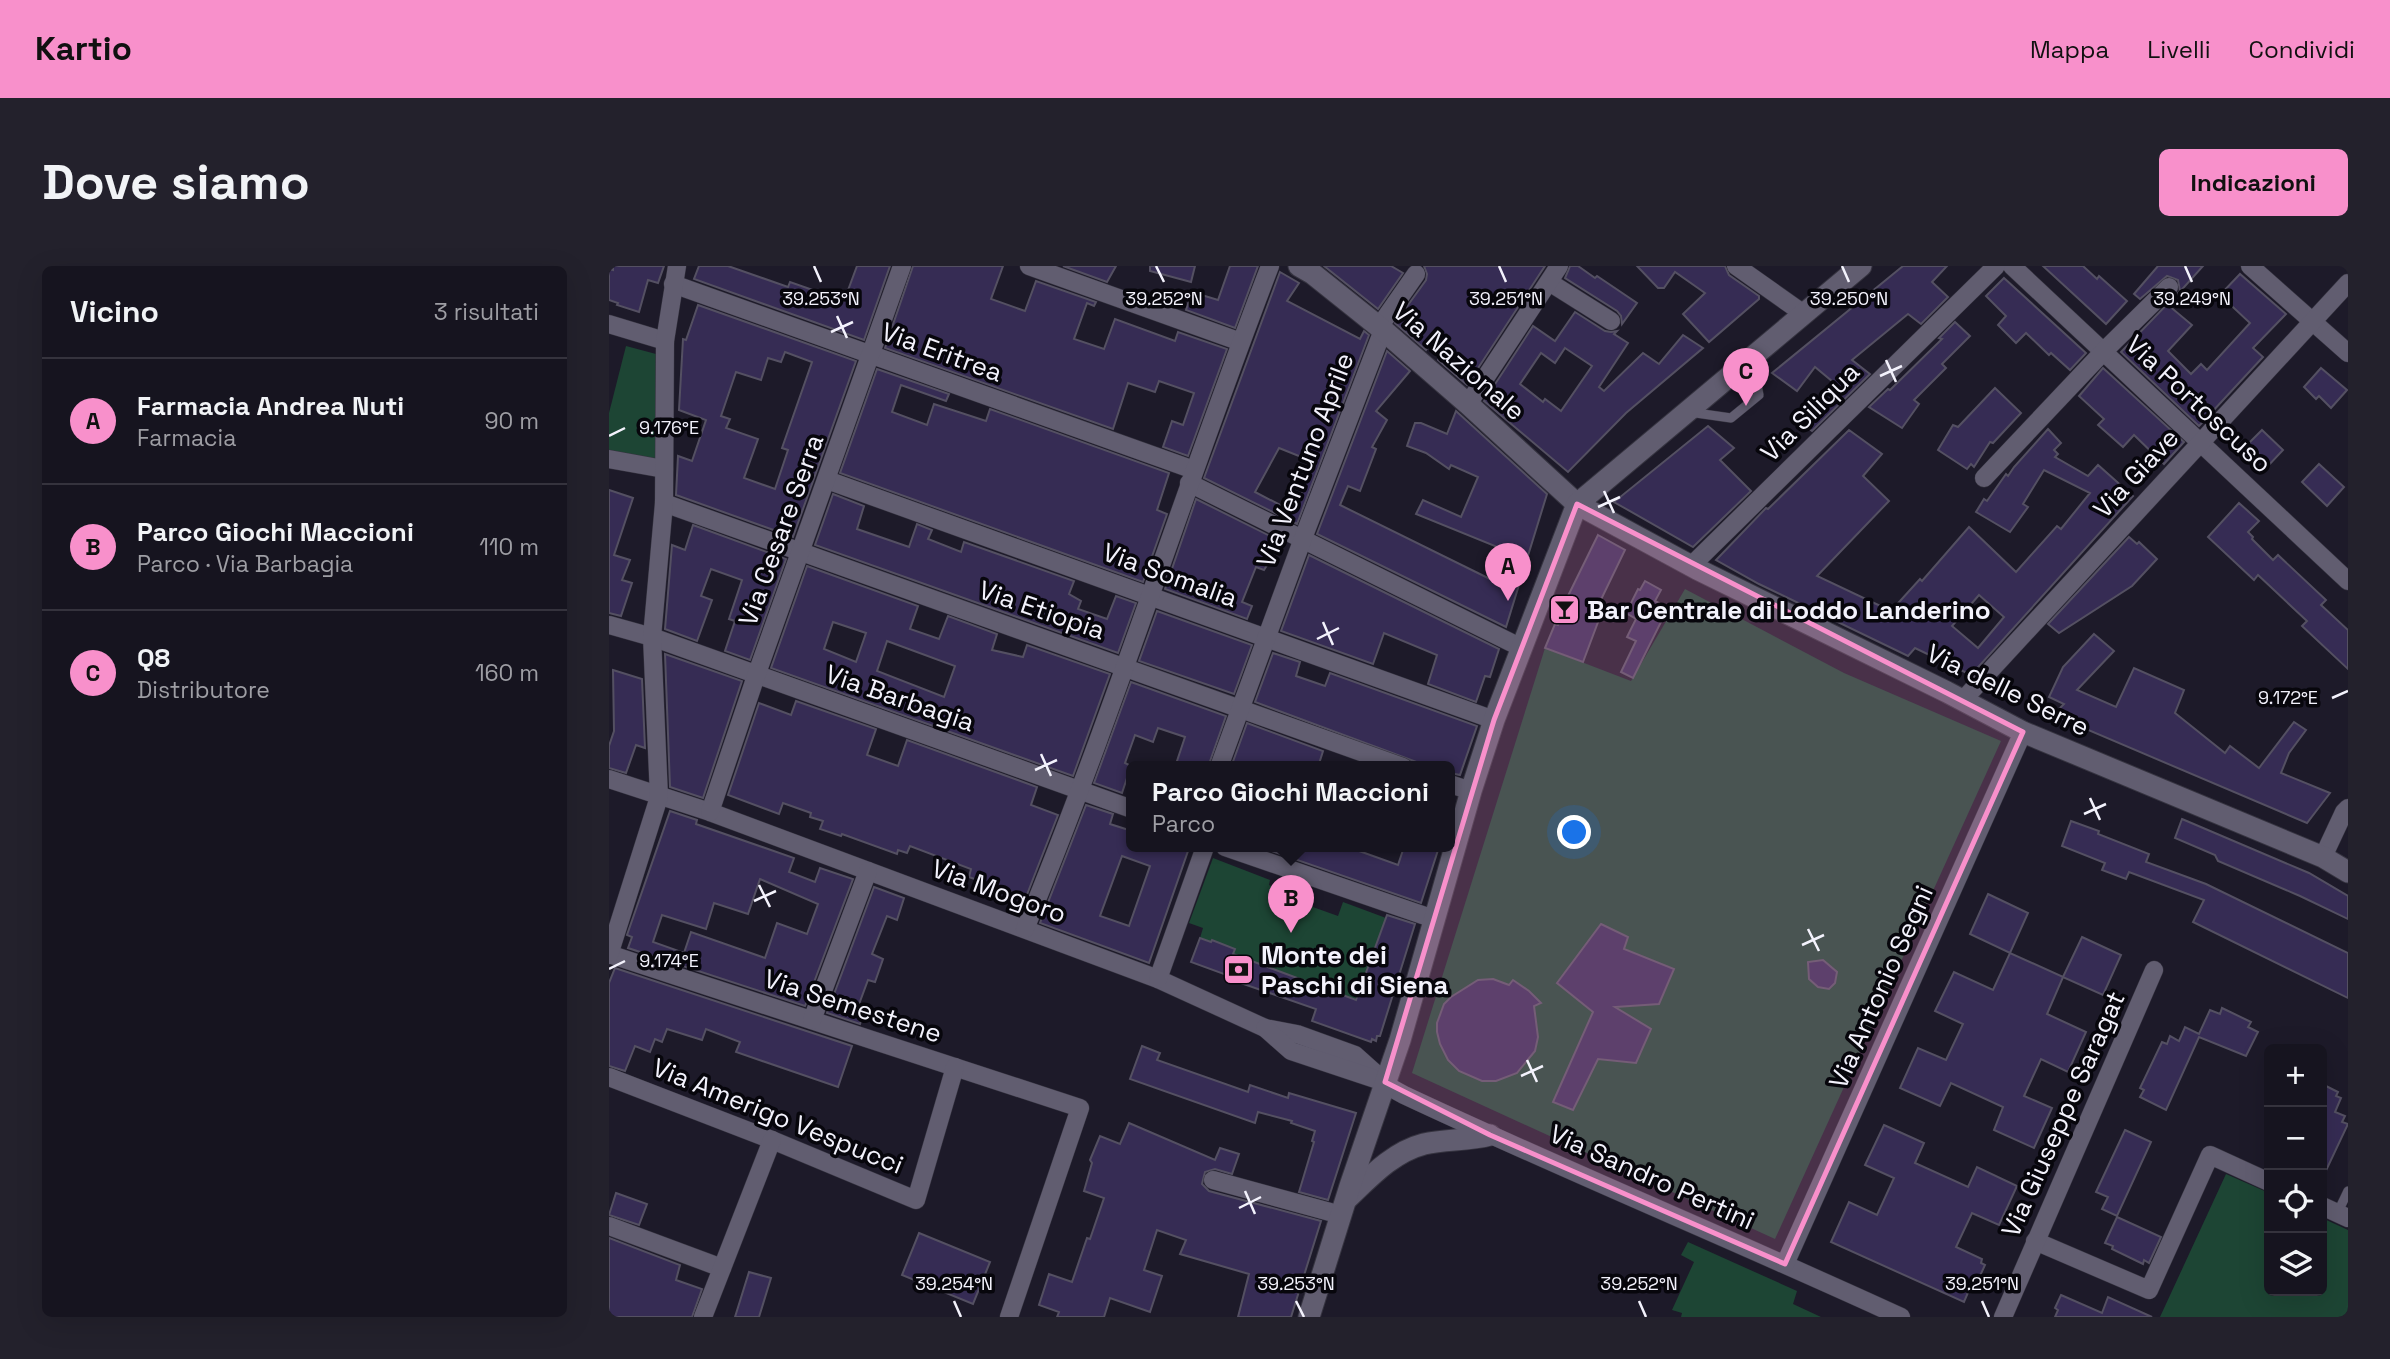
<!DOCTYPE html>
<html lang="it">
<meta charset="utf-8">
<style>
:root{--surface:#16141f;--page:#23212c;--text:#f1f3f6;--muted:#9e9ea4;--line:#35333d;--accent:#f890cb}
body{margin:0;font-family:"Space Grotesk",sans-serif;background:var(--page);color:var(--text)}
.controls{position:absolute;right:21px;bottom:21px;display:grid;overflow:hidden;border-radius:10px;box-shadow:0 7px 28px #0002}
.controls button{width:63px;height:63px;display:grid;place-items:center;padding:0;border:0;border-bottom:2px solid var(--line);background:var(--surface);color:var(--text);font:35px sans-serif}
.you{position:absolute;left:966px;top:567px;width:24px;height:24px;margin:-18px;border:5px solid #fff;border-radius:50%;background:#1a73e8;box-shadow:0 0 0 10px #1a73e833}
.badge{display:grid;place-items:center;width:46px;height:46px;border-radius:50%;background:var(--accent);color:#111;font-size:23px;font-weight:700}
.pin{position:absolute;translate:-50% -58px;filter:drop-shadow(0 2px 4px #0008)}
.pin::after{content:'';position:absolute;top:37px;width:24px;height:21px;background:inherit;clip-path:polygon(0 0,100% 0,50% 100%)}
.popup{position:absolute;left:517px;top:495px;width:329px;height:91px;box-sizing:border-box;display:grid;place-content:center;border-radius:10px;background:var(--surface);filter:drop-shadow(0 2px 5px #0005);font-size:23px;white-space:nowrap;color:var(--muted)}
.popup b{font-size:26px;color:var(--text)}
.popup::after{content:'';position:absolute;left:50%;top:100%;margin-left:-14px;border:14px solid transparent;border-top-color:var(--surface)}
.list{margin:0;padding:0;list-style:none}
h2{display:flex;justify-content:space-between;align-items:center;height:91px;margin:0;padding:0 28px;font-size:30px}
h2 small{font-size:23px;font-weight:400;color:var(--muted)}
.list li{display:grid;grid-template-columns:46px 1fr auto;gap:21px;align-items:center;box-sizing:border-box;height:126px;padding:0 28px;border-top:2px solid var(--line)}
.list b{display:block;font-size:26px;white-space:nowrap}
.list p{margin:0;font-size:23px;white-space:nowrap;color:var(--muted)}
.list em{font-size:23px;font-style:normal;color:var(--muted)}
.icon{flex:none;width:38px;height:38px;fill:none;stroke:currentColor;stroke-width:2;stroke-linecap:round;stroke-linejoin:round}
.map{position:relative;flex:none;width:1739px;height:1051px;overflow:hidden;border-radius:10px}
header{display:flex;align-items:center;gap:42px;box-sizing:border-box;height:98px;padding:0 35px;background:var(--accent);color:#111}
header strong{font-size:33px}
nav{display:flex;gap:38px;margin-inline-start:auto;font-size:24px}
.intro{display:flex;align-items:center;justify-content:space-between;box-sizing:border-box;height:168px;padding:0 42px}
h1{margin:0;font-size:49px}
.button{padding:18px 32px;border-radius:10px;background:var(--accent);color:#111;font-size:24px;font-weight:700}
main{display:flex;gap:42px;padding:0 42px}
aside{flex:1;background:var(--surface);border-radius:10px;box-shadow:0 7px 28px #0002}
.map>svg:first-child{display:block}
.green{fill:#1d4534}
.building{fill:#362c54;stroke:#545062;stroke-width:2;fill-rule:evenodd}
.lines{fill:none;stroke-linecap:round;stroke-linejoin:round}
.lane-casing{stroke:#363440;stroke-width:10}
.street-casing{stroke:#363440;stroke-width:19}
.secondary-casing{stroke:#363440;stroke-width:23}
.lane{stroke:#615d70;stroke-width:9}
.street{stroke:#615d70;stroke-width:18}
.secondary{stroke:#615d70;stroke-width:21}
.marked{fill:#f890cb;fill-opacity:0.2;stroke:#f890cb;stroke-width:5;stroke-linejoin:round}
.ticks{fill:none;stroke:#f3f2fc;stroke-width:2.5}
.labels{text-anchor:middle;stroke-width:7;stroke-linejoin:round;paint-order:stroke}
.street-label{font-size:26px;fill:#f3f2fc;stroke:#07060c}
.poi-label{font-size:26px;font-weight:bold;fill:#f3f2fc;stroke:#07060c;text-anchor:start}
.ticks-label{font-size:18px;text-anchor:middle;fill:#f3f2fc;stroke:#07060c;stroke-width:7;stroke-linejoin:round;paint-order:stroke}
</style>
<header>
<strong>Kartio</strong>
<nav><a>Mappa</a><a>Livelli</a><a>Condividi</a></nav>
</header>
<div class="intro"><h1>Dove siamo</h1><a class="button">Indicazioni</a></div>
<main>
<aside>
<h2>Vicino<small>3 risultati</small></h2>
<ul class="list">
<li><span class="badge">A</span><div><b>Farmacia Andrea Nuti</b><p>Farmacia</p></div><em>90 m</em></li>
<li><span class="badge">B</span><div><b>Parco Giochi Maccioni</b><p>Parco · Via Barbagia</p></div><em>110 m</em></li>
<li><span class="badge">C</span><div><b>Q8</b><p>Distributore</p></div><em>160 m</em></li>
</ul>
</aside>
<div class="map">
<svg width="1739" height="1051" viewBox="0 0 1739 1051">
<rect width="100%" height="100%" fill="#1d1a29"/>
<g class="green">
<polygon points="17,80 47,88 50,92 50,195 0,187 0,147"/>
<polygon points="1076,323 1235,407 1392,475 1166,973 803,807 936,382 1022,415"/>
<polygon points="604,592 661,614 660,619 689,630 687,635 729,650 734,636 777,652 747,734 624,688 626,683 591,672 594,662 580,657"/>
<polygon points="1617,908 1660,927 1660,1025 1713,1025 1713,952 1739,964 1739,1051 1551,1051"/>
<polygon points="1079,976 1188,1025 1184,1038 1212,1051 1072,1051 1073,1047 1063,1044 1085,996 1072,989"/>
</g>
<g class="building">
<polygon points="4,0 55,0 49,17 39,14 30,46 8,39 9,37 0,34 0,3 4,4"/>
<polygon points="90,0 119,0 179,21 181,16 235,35 248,0 281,0 255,74 85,13"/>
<polygon points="304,0 394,0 382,33 416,45 427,15 487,36 485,40 478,37 465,73 495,83 506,53 566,75 569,66 618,83 579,190 554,181 563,155 574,159 585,127 550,115 546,126 519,117 504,163 276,82"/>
<polygon points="454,0 507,0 498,16"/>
<polygon points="541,0 586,0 582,16 541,5"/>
<polygon points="621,0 649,0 626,62 577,44 583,26 609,34"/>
<polygon points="715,0 782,0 794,7 769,43"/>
<polygon points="815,0 936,0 858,119 829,94 836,75 826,70 817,84 786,57 817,14 818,8"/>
<polygon points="961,0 969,0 986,12 988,10 1028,37 1013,58 1012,50 1008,45 956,12"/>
<polygon points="1028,0 1116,0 1120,9 1150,30 1150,33 1100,76 1074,48 1096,27 1066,6 1055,22 1049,22"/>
<polygon points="1294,0 1338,0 1323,16 1339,31 1312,58 1299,48 1243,94 1261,108 1203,165 1199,162 1230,121 1206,101 1188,125 1163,107"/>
<polygon points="1434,0 1474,0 1488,13 1490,10 1518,35 1497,58"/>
<polygon points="1549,0 1594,0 1559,39 1583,59 1559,85 1582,108 1592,98 1598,104 1641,57 1611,29 1631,8 1677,48 1644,82 1654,91 1590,160 1512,86 1571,25 1569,14 1558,10 1531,33 1525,28"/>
<path d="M671,6L690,17L678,35L751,73L755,65L760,69L688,258L595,212ZM670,182L705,196L687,241L681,238L679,243L646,226Z"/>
<polygon points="1395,12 1477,87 1461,104 1442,87 1440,89 1417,67 1407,77 1389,59 1397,50 1377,30"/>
<path d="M89,39L247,95L184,271L67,229L69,190L83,195L97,154L70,144L74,73L77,74ZM176,86L203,96L173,182L179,184L166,223L135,212L149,173L117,162L121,153L112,150L127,106L152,114L159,92L172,96Z"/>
<path d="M966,46L996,65L1002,66L1008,65L1005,68L1019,77L990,121L995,125L1034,87L1050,98L1074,69L1094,82L1017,147L959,206L875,135L924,60L946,75ZM956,82L983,100L952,145L936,133L934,136L911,118L932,87L946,97Z"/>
<polygon points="1346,56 1361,70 1333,98 1337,102 1305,134 1310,138 1293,162 1260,141 1279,123 1281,124 1333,73 1330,72"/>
<polygon points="778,85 801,105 767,145 778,154 763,181 767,183 751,225 739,220 731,239 881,313 891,282 807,248 814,234 852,251 869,211 842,199 840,203 817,187 798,180 806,157 812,157 838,168 847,145 938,228 897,361 708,268"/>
<polygon points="1494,102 1575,176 1555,198 1525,169 1514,181 1489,159 1495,153 1470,130"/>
<polygon points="1712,102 1738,124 1722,142 1710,130 1707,133 1695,121"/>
<polygon points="268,103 340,128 337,135 292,119 283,146 318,159 325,138 377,155 381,143 560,207 548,244 558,248 534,316 231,207"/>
<polygon points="1386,122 1412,147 1384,177 1381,176 1365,201 1362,198 1358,203 1329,184 1344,159 1349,161"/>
<polygon points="1099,160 1125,182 1111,194 1142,225 1084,281 1005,236"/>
<path d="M1439,163L1452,177L1445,184L1449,188L1446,191L1479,210L1489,199L1524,230L1362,409L1306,382L1299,390L1150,318L1107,294L1157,242L1159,243L1240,164L1273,188L1254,210L1280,235L1208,310L1282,345L1311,313L1313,315L1360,261L1407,306L1448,260L1452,263L1481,227L1435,204L1414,238L1419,241L1401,266L1367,246L1375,233L1378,235L1397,208L1399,210L1405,201ZM1370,329L1395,351L1369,382L1343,360Z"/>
<polygon points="1653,164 1674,184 1659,200 1647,190 1649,187 1639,178"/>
<polygon points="1710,198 1735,221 1718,240 1693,216"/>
<polygon points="0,224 24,232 5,289 21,294 13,314 23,317 12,350 0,347"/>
<polygon points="224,228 255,240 248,263 300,281 308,258 323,264 319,273 352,286 355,276 465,315 460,328 472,335 469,343 498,353 507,330 527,337 509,387 206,279"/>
<polygon points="587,233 669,274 665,288 655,304 647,301 633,336 643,340 638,353 556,323"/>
<polygon points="1630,237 1650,255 1639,266 1644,271 1643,273 1664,294 1669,289 1717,334 1712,339 1739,364 1739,403 1693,360 1698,355 1649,309 1645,314 1599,271"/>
<polygon points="84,259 177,293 141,394 116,385 126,355 120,353 133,314 102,303 92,330 103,334 88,375 56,363 63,279 76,284"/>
<polygon points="989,269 1016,284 986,346 992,348 974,396 936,382 946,358 949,359 961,334 958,332"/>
<polygon points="1520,271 1528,278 1530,276 1548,293 1523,320 1450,367 1439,358"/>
<polygon points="700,289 890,383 881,411 876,410 867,436 819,418 828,389 775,367 764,398 672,365"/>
<path d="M198,300L309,340L301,363L330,373L339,350L388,368L383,384L414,391L418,379L501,408L464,510L162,402ZM224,356L257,367L247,396L215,383ZM278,375L346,400L335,431L268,405Z"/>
<polygon points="1036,315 1052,324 1046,335 1059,342 1024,412 1012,406 1027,375 1018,371 1027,353 1017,347 1029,323 1031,324"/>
<polygon points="548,345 643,379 625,428 530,395"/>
<polygon points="1485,368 1505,385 1468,424 1507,441 1525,402 1575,424 1566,447 1616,487 1621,480 1650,502 1685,456 1697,464 1680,487 1672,507 1721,527 1698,557 1444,449 1455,438 1440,431 1454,401"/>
<polygon points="664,387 691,396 687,410 716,420 721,407 868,460 851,509 841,507 841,501 821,501 646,436"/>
<polygon points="56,388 133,415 94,532 61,521"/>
<polygon points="4,404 33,413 36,482 27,479 17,507 0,502 0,480 5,465"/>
<polygon points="522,416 617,450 599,501 566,501 576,471 549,462 544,476 526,469 516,497 522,500 513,527 485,517"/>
<polygon points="187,435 267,463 258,489 289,500 298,474 428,521 422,539 449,549 417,631 360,611 362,603 301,580 298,587 289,584 288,588 233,568 232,570 211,563 214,555 201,551 202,547 174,537 170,548 119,529 150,437 182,449"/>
<polygon points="638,457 714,485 709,501 622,501"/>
<path d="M477,539L504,548L501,558L523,565V581H568L579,585L540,697L431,657ZM513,590L541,600L520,660L491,650Z"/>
<path d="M61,545L88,554L87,558L185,592L180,606L206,616L211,602L244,613L196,740L19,682L23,671L18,669ZM151,613L209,638L198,668L168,657L156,692L82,666L75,687L44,676L53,649L97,663L105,637L139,648Z"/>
<polygon points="1573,553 1700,607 1739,630 1739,653 1691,630 1609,595 1606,589 1566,572"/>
<polygon points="1462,555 1490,565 1489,568 1540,588 1537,596 1597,618 1739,687 1739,732 1584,656 1595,634 1520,606 1517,613 1493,604 1496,597 1453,580"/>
<polygon points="739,581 789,599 795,581 830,581 812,637 654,582"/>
<polygon points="265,621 295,632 288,654 278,650 263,688 274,693 266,716 259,714 249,741 256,744 251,758 218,747"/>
<polygon points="1379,628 1419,647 1401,687 1361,668"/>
<polygon points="778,649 806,658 771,770 768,770 767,775 763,773 762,776 703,755 707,743 617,712 618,709 582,696 591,672 602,676 603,674 626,683 624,688 747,734"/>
<polygon points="992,658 1019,671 1015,683 1065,703 1050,738 1006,741 1042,763 1027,797 989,793 964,844 944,836 984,746 948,717"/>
<polygon points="1473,671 1512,689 1494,729 1454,711 1438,748 1477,766 1459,806 1432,793 1415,830 1443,842 1425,882 1385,864 1394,841 1342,817 1331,840 1291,822 1309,782 1337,794 1354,758 1326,745 1345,706 1384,724 1401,687 1454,711"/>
<polygon points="1214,694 1228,706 1226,717 1220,723 1209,721 1200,713 1199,696"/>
<polygon points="6,702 243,780 229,821 127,786 131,776 97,763 93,774 58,763 53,776 46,773 41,786 26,780 16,805 0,800 0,717"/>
<polygon points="884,713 900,719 904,714 920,725 932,737 925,740 929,771 926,785 908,807 887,815 873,815 850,805 839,794 831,778 828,766 828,757 835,738 842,731 869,714"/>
<polygon points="1613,742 1642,756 1639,761 1649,766 1637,790 1590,771 1557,844 1531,831 1535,824 1531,822 1553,776 1558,778 1561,770 1570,775 1576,761 1590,768 1601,744 1611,748"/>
<polygon points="533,780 551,787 548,794 639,826 641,819 679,832 680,827 747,847 719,934 690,926 705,876 703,875 706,865 682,857 683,855 649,846 646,857 521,813"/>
<polygon points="1713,818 1729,826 1727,830 1732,832 1726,846 1736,850 1733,856 1739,858 1713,913"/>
<polygon points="520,857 606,894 611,882 630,888 623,908 606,903 596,906 593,918 600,925 712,955 682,1051 629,1051 640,1008 571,988 577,974 548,964 535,1004 553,1010 541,1046 501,1032 495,1051 448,1051 450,1046 430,1039 440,1008 463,1016 478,972 481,973 495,932 475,925 483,897 481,894 491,870 511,878"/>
<polygon points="1275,859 1315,877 1306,897 1359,921 1368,901 1408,920 1390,959 1363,947 1347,981 1373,993 1372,997 1376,999 1370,1012 1366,1010 1355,1036 1222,976 1240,936 1268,949 1285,912 1256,899"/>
<polygon points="1516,864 1542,876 1508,950 1493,943 1499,931 1487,926"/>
<polygon points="7,927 38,938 30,959 0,949"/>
<polygon points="1508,951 1552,971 1540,997 1535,994 1534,998 1503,983 1504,980 1496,977"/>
<polygon points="310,967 381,996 364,1038 293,1009"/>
<polygon points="0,972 71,999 67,1014 93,1023 83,1051 0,1051"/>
<polygon points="140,1006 162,1012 150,1051 126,1051"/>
<polygon points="1452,1029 1493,1047 1499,1031 1543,1051 1446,1051 1449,1044 1446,1042"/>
</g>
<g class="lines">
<defs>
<g id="lane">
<polyline points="1080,146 1122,152 1150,129 1143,93"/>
<polyline points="1728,948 1739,925"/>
</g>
<g id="street">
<polyline points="420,0 632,76"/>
<polyline points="1127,0 1195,48"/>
<polyline points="1403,0 1739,315"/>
<polyline points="1641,0 1739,87"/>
<polyline points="940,16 1002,55"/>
<polyline points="64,18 585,204"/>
<polyline points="0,58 56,75"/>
<polyline points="770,61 807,8"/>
<polyline points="859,138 950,0"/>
<polyline points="0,193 55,203"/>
<polyline points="1375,212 1495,85 1560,21"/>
<polyline points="218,214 885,454"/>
<polyline points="580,217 911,381"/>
<polyline points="55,237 794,501"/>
<polyline points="1082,300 1387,0"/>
<polyline points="0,359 43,371 523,543"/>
<polyline points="1354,434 1739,17"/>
<polyline points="610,501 693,275 774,64"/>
<path d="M0,513L101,546L549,713L656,762L688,768L746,789L784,823L795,829C959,906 1127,975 1292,1051"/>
<polyline points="841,518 862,525"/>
<polyline points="101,546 147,410 293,0"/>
<polyline points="616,581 825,653"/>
<polyline points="1714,591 1735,546 1739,542"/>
<path d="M416,663C506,445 576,220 661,0"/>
<polyline points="0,688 471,842 400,1051"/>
<polyline points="0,689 50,531 43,371 55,237 56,75 68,0"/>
<polyline points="549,713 596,581"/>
<polyline points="203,754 259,605"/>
<polyline points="656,762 682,785 769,814"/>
<polyline points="0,811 163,874 307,934 346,801"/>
<polyline points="604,914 732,949"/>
<polyline points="1713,940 1739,952"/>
<polyline points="0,960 113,1002"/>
<polyline points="1426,975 1540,1024 1601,889 1660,916"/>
<polyline points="1176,998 1414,466"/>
<polyline points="94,1051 163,874"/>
<polyline points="1394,1051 1545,704"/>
</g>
<g id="secondary">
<polyline points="690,0 704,8 774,64 859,138 968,238 1088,303 1338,426 1414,466 1714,591 1739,606"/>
<path d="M739,932C761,911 784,886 815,878C837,873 859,875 881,869"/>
<polyline points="700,1051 741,920 791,774 862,525 885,454 968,238 1252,0"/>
</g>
</defs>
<use href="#lane" class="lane-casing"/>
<use href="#street" class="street-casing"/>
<use href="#secondary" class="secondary-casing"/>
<use href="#lane" class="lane"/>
<use href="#street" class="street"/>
<use href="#secondary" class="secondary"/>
</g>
<path class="marked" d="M968,238L1414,466L1176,998L881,869L776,816L885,454Z"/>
<path class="ticks" d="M205,0L212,16M547,0L555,16M890,0L897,16M1233,0L1240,16M1576,0L1583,16M228,50L238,72M222,66L244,56M1277,94L1287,116M1271,110L1293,100M0,170L16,162M995,225L1005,247M989,241L1011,231M714,356L724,379M708,373L730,362M1723,432L1739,425M432,488L442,510M426,504L448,494M1481,532L1491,554M1475,548L1497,538M150,619L161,641M145,635L167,625M1199,663L1210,685M1193,679L1215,669M0,703L16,695M918,794L928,816M912,810L934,800M636,925L646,948M630,942L652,931M345,1035L352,1051M687,1035L695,1051M1030,1035L1037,1051M1373,1035L1380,1051"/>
<defs>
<symbol id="bar-square" viewBox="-11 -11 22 22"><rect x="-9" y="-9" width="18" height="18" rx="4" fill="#f890cb" stroke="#07060c"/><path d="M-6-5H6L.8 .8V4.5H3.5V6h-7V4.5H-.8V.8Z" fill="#111"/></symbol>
<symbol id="bank-square" viewBox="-11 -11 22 22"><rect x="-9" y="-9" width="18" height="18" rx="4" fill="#f890cb" stroke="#07060c"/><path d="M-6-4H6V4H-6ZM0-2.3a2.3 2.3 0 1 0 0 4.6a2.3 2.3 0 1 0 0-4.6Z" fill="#111"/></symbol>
</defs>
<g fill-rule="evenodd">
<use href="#bar-square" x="938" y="326" width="35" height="35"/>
<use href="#bank-square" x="612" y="686" width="35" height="35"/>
</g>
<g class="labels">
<g class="street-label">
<text transform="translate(333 86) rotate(20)" y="9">Via Eritrea</text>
<text transform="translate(850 95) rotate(41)" y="9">Via Nazionale</text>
<text transform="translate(1590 138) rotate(43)" y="9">Via Portoscuso</text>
<text transform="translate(1201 146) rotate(-45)" y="9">Via Siliqua</text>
<text transform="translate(696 194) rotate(-69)" y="9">Via Ventuno Aprile</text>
<text transform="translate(1527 207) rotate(-47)" y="9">Via Giave</text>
<text transform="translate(172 264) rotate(-70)" y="9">Via Cesare Serra</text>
<text transform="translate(561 309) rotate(20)" y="9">Via Somalia</text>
<text transform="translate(433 344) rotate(19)" y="9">Via Etiopia</text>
<text transform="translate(1399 424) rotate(26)" y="9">Via delle Serre</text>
<text transform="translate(291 432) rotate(19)" y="9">Via Barbagia</text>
<text transform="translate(390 625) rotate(20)" y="9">Via Mogoro</text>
<text transform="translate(1272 721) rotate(-66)" y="9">Via Antonio Segni</text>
<text transform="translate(244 740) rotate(18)" y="9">Via Semestene</text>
<text transform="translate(1454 848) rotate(-66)" y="9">Via Giuseppe Saragat</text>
<text transform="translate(169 850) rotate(22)" y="9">Via Amerigo Vespucci</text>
<text transform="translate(1043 911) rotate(24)" y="9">Via Sandro Pertini</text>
</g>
<g class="poi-label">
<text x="978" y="353">Bar Centrale di Loddo Landerino</text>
<text x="652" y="698">Monte dei<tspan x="652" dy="30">Paschi di Siena</tspan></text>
</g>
</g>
<g class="ticks-label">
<text x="212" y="39">39.253°N</text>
<text x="1583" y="39">39.249°N</text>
<text x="555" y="39">39.252°N</text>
<text x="897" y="39">39.251°N</text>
<text x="1240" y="39">39.250°N</text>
<text x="60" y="168">9.176°E</text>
<text x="1679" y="438">9.172°E</text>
<text x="60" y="701">9.174°E</text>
<text x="345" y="1024">39.254°N</text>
<text x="687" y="1024">39.253°N</text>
<text x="1030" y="1024">39.252°N</text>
<text x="1373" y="1024">39.251°N</text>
</g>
</svg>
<div class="controls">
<button>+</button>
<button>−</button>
<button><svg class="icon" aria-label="locate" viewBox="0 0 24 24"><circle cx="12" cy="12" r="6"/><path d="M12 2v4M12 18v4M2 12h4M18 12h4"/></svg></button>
<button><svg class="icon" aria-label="layers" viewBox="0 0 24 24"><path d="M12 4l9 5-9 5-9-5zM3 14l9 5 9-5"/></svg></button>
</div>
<div class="you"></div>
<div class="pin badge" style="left:899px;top:335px">A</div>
<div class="pin badge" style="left:682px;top:667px">B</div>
<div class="popup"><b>Parco Giochi Maccioni</b>Parco</div>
<div class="pin badge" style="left:1137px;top:140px">C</div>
</div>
</main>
